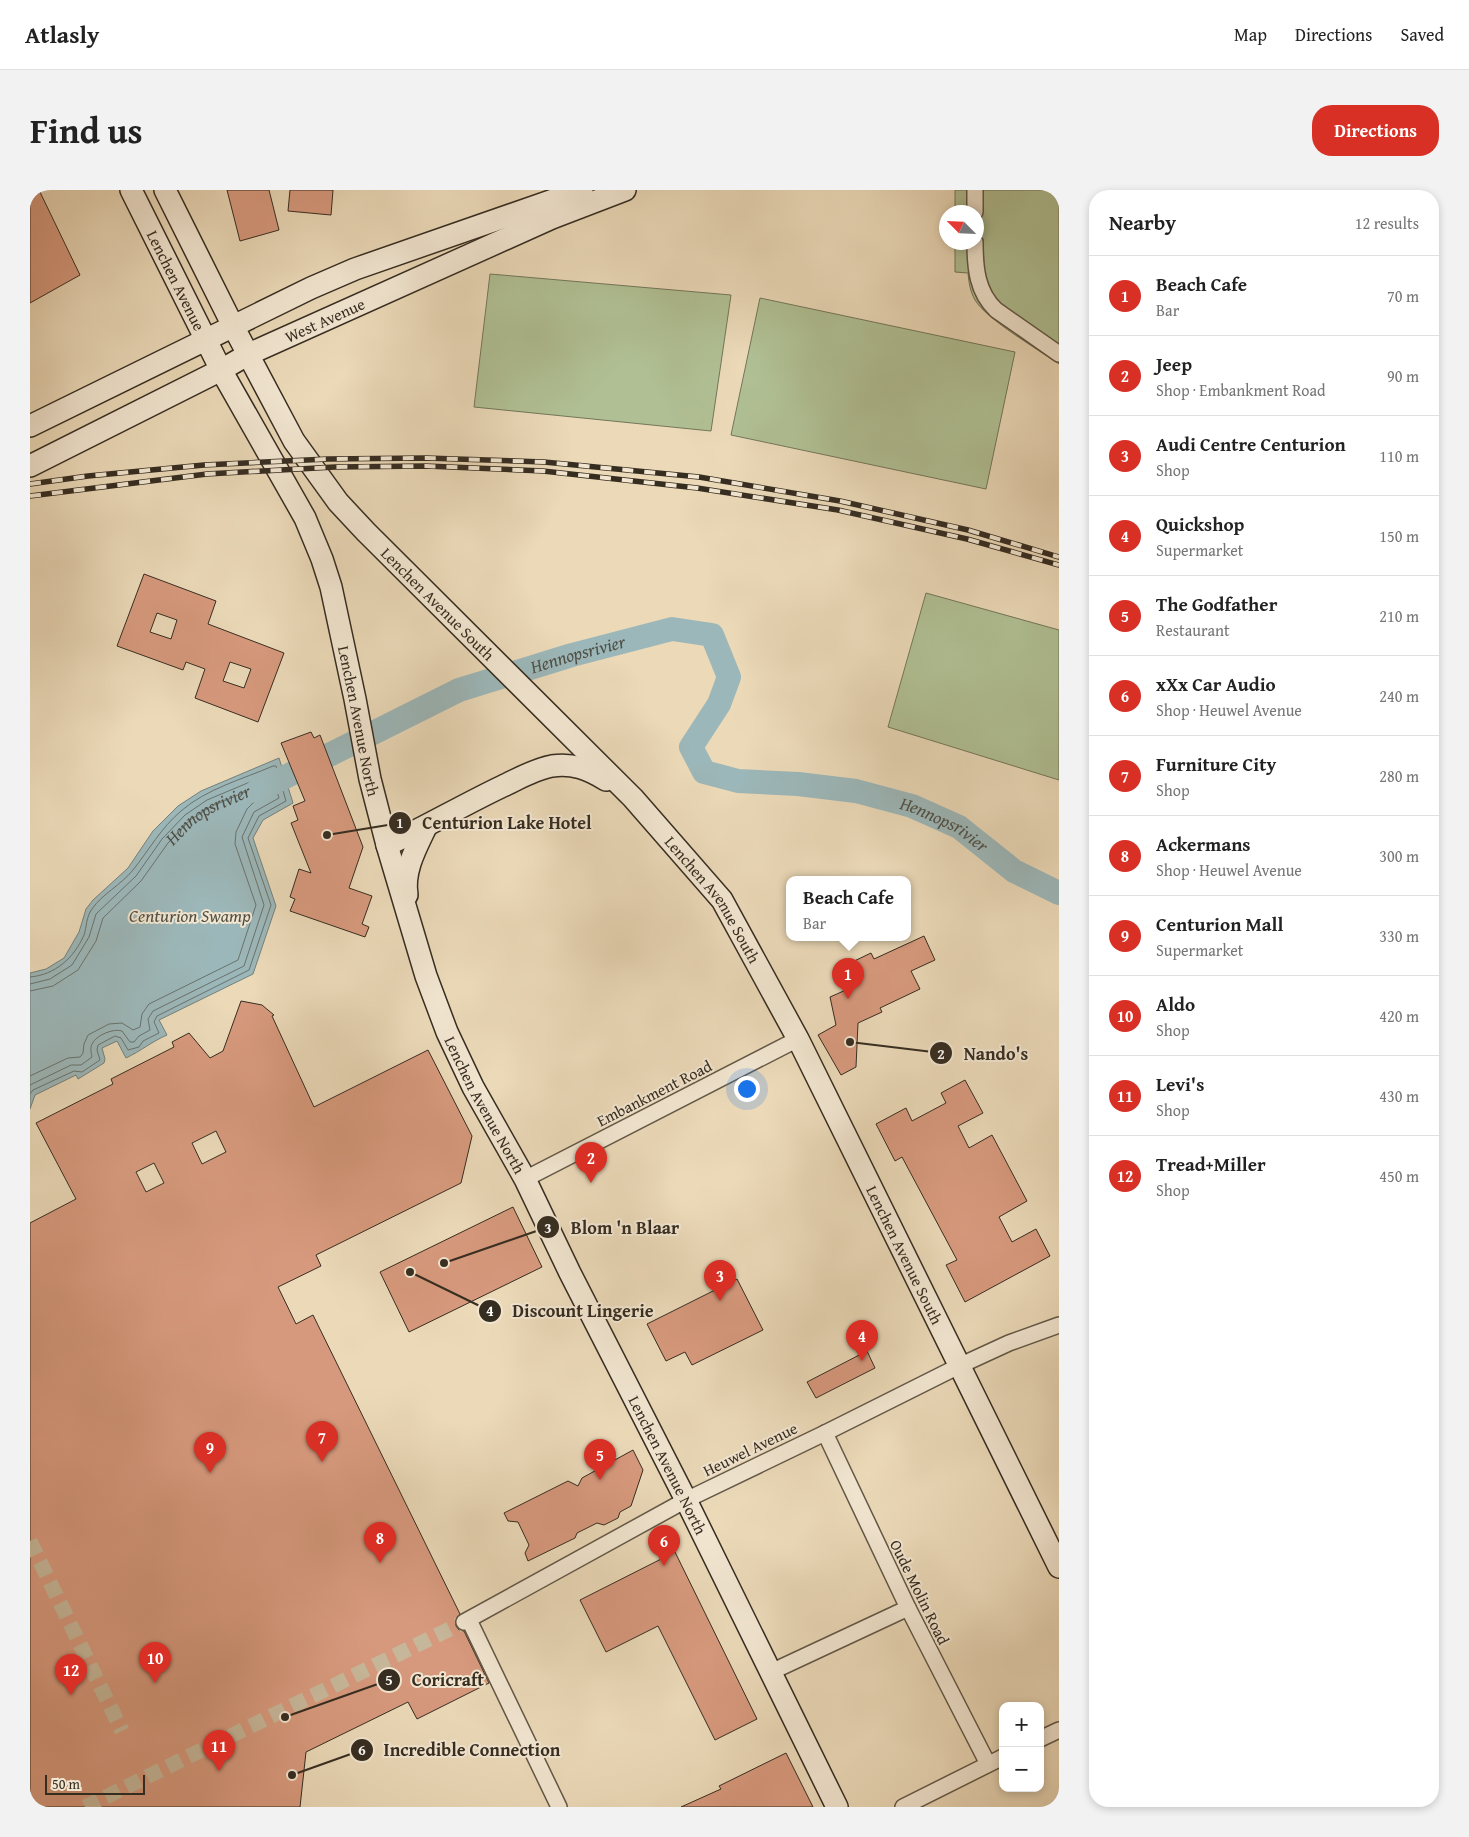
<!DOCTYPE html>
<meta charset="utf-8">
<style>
:root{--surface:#fff;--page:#f2f2f2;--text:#222;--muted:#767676;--line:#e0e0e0;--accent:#d93025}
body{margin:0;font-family:"Gentium Book Plus",serif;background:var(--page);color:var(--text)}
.controls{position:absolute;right:15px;bottom:15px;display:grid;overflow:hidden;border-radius:10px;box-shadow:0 2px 8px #0003}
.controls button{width:45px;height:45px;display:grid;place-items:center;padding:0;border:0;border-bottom:1px solid var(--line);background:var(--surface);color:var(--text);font:25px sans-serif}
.compass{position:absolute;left:909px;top:15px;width:45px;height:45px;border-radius:50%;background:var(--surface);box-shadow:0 2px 8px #0003;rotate:294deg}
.scale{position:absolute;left:15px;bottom:12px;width:100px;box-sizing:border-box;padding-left:5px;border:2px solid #362d21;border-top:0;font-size:14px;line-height:18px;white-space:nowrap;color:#362d21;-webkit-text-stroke:4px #f2e6d1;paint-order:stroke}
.you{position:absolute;left:716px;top:898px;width:18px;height:18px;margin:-12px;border:4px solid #fff;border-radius:50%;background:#1a73e8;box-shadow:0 0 0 8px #1a73e833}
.badge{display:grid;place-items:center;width:32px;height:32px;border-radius:50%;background:var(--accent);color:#fff;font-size:16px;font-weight:700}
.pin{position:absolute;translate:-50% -41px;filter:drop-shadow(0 1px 2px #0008)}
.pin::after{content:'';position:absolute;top:26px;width:18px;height:15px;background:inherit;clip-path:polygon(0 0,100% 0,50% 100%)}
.popup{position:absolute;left:756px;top:686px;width:125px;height:65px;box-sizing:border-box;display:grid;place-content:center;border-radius:10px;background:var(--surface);filter:drop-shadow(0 1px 4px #0005);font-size:16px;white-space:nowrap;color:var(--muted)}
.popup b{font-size:19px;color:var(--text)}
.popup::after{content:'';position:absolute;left:50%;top:100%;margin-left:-10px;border:10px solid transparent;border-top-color:var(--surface)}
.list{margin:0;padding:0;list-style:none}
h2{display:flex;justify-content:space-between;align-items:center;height:65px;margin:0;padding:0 20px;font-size:21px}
h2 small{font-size:16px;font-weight:400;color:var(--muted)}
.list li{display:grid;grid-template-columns:32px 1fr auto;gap:15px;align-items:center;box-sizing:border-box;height:80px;padding:0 20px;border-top:1px solid var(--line)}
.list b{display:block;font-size:19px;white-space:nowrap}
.list p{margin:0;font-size:16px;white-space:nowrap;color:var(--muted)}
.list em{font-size:16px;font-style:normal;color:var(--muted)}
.map{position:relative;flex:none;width:1029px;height:1617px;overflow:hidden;border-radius:20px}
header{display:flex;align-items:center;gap:30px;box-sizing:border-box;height:70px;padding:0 25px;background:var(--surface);border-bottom:1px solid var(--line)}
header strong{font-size:24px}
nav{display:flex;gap:28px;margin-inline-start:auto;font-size:18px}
.intro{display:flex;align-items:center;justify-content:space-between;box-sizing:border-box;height:120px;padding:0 30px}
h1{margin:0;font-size:35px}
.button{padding:12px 22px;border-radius:20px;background:var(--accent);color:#fff;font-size:18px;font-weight:700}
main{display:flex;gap:30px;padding:0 30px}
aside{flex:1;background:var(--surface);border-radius:20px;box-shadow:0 2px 8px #0003}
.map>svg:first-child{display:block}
.green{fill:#b0c094;stroke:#73765a}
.water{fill:#9cb7b9;stroke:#73807c}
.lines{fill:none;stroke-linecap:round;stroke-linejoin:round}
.shore{stroke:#69726d;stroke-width:1}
.river{stroke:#9cb7b9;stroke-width:24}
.building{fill:#d7997d;stroke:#362d21;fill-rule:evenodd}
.street-tunnel{stroke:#c7b79a;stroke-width:15;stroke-dasharray:15 8;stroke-linecap:butt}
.street-casing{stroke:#635847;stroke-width:18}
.secondary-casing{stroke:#362d21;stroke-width:24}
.street{stroke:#f2e6d1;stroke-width:15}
.secondary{stroke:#f2e6d1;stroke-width:21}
.rail-casing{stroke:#362d21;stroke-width:5.5}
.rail{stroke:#f2e6d1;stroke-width:4;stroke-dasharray:11;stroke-linecap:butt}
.labels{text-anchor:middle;stroke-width:4;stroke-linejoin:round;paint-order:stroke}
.street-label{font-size:16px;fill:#362d21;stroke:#f2e6d1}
.water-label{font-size:18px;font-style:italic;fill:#505047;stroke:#f2e6d1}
.leader{fill:none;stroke:#362d21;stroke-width:2}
.callout-dot{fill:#362d21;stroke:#f2e6d1;stroke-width:2}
.mark-label{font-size:15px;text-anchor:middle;font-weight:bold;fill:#fff}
.callout-label{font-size:18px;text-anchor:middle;font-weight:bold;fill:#362d21;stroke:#f2e6d1;stroke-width:4;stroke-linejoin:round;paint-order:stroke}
</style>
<header>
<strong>Atlasly</strong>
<nav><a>Map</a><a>Directions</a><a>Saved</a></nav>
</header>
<div class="intro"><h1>Find us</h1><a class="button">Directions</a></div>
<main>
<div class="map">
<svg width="1029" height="1617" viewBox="0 0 1029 1617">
<rect width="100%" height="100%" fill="#ebd9b8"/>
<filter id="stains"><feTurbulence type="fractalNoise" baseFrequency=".004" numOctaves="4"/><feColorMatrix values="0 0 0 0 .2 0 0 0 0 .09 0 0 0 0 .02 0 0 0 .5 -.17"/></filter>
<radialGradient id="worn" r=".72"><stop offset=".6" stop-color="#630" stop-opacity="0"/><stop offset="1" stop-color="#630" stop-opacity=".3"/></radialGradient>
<g class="green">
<path d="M925,0H1029V174C1009,160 956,129 945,110C940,101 939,93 938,83L925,82V53L946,52V22H925Z"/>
<polygon points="460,84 701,105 681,241 444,217"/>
<polygon points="730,108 985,162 956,299 701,245"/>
<polygon points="896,403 1029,440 1029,590 858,537"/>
</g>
<path class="water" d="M249,568L263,613L233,630L223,648L246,716L223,784L129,830L137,845C121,852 111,861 96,868L87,851L72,858L75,869L74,873L48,889L46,885L5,905L0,919V783L16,779L34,768L49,742L56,719L63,710L98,678L123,641L148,616L171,601Z"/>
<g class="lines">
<g class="shore">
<path d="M0,787C25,785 44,768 54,745C57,736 56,727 62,719C72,704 91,695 103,680C119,660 131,638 151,621C176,599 213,589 243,576H246L256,611L229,626L218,648L241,715L219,780L127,826L124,832L129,843L113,851L109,857L98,860L91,848L85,846L68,855L67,860L70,870L52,882L44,881L3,900L0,904"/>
<path d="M0,794L20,789L42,775L59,747L66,724L106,686L132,649L155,625L177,610L239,584L242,585L249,608L224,622L212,647L234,715L214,776L123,821L118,829L120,840L109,846L104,852H100L92,841C84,838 66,845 62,854C60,858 61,862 62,867L51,875H41L0,895"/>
<path id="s1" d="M0,801L23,796L48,780L66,751L73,728L111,691L138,653L160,630L180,617L234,594L237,595L239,604L223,613L217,619L206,642L205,654L226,715L208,770L119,814L112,824L110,837L103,840L92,833L79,834L58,845L54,854L53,863L50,867L38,868L0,886"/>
</g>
<path class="river" id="s2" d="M227,601L429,500L542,465L642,439L682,445L699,487L689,514L661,557L674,582L708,591L768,594L826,601L882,616L929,637L984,681L1029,703"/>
</g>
<g class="building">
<polygon points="0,0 9,0 50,85 0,113"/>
<polygon points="197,0 239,0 249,40 210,51"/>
<polygon points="260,0 303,0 301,25 258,21"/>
<path d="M114,384L186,411L178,434L254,463L228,532L165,508L175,479L156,472L153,480L87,456ZM127,423L147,430L141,449L120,442ZM200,472L221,479L214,498L193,491Z"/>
<polygon points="281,542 284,548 290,545 333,657 319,698 342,706 332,734 339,737 335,747 260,721 265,709 260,707 269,679 281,683 261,633 268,630 263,616 275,611 251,553"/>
<polygon points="894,746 905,770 881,781 890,799 850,818 852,822 828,833 826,877 811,885 788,845 806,835 800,807 825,796 816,775 841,763 844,769"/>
<path d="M211,811L232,815L244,825L242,826L284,917L398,860L442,946L431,993L286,1065L291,1076L248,1097L266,1134L283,1125L430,1424L426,1428V1436L429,1440L434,1441L459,1493L387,1529L378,1512L276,1562L270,1617H0V1033L46,1009L6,933L83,894L81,889L144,857L142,852L159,843L180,868L193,861ZM186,941L196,962L172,974L162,953ZM124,973L134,993L116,1002L106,982Z"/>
<polygon points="935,890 953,923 928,936 939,958 962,945 997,1011 969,1027 982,1052 1006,1039 1020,1066 935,1112 916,1075 927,1070 872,967 865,971 846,934 876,918 882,931 916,913 911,903"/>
<polygon points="483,1017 512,1077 379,1142 350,1082"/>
<polygon points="707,1089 733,1140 662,1175 655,1162 636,1171 617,1134"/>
<polygon points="837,1161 845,1178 786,1208 777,1192"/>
<polygon points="603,1260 613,1280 601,1316 590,1322 588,1328 574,1335 567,1333 547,1343 545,1348 498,1371 495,1363 499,1355 488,1332 478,1331 474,1323 538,1291 548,1296 552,1288"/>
<polygon points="645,1362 727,1529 685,1550 628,1436 576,1462 550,1410"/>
<polygon points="756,1563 783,1617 651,1617 691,1599 689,1596"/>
</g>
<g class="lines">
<g class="street-tunnel">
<polyline points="0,1351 92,1541"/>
<polyline points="55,1617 434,1432"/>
</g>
<defs>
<g id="street">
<polyline points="945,22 945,0"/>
<path d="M945,52C945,78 947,102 966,120L1029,164"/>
<polyline points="495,989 768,849"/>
<polyline points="795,1243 878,1418 958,1574"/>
<polyline points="439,1430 529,1617"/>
<polyline points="434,1432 656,1310 795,1243 929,1176 979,1153 1029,1135"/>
<polyline points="741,1482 878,1418"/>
<polyline points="1010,1549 1029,1540"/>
<polyline points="873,1617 973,1567"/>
</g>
<g id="secondary">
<path id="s3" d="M101,0L191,180L275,328L292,369L301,397L325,509L340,589L357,655L396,786L417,842L443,897L495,989L540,1083L656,1310L807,1617"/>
<path id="s4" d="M135,0L203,136L264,251L308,312L336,342L603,608L692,710L768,849L1029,1377"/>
<polyline points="0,236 281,98 325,79 552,0"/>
<path id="s5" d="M0,276L191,180L219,164L522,28L595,0"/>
<path d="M357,655C396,637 433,615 473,596C488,589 505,579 522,576C543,573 558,579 576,590"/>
<path d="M377,705C373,681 386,658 396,637"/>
</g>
</defs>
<use href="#street" class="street-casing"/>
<use href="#secondary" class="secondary-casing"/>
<use href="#street" class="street"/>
<use href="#secondary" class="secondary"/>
<defs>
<g id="rail">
<polyline points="0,294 58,286 174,275 298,269 396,268 514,272 669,287 810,311 938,340 1029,367"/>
<polyline points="0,306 177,284 305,277 396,276 513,281 667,298 808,320 937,349 1029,375"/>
</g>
</defs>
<use href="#rail" class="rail-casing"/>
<use href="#rail" class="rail"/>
</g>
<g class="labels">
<g class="street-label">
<text dy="6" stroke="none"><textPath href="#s3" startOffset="101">Lenchen Avenue</textPath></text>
<text dy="6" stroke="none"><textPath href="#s5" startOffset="329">West Avenue</textPath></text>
<text dy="6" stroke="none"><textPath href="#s4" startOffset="500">Lenchen Avenue South</textPath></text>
<text dy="6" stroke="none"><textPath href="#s3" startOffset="582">Lenchen Avenue North</textPath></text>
<text dy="6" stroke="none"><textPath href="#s4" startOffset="905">Lenchen Avenue South</textPath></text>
<text transform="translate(624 903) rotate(-27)" y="6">Embankment Road</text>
<text dy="6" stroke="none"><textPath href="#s3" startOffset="988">Lenchen Avenue North</textPath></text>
<text dy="6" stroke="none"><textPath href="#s4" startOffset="1310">Lenchen Avenue South</textPath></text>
<text transform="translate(720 1259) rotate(-26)" y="6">Heuwel Avenue</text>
<text dy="6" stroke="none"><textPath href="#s3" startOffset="1392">Lenchen Avenue North</textPath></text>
<text transform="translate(890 1402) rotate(64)" y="6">Oude Molin Road</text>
</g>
<g class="water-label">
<text dy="6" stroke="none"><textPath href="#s2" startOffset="350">Hennopsrivier</textPath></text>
<text dy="6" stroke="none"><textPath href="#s1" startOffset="261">Hennopsrivier</textPath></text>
<text dy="6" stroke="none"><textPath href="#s2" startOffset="890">Hennopsrivier</textPath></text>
<text x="160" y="732">Centurion Swamp</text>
</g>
</g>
<path class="leader" d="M297 645L370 633M820 852L911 863M414 1073L518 1037M380 1082L460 1121M255 1527L359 1490M262 1585L332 1560"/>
<g class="callout-dot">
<circle cx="297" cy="645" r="5"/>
<circle cx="820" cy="852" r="5"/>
<circle cx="414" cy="1073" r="5"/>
<circle cx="380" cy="1082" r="5"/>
<circle cx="255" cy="1527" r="5"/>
<circle cx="262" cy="1585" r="5"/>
<circle cx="370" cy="633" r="12"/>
<circle cx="911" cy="863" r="12"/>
<circle cx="518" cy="1037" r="12"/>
<circle cx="460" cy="1121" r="12"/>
<circle cx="359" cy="1490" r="12"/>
<circle cx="332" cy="1560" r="12"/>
</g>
<g class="mark-label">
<text x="370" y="638">1</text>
<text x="911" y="869">2</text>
<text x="518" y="1043">3</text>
<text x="460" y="1126">4</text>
<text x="359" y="1495">5</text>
<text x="332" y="1565">6</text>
</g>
<g class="callout-label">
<text x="477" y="639">Centurion Lake Hotel</text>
<text x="966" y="870">Nando's</text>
<text x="595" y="1044">Blom 'n Blaar</text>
<text x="553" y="1127">Discount Lingerie</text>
<text x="418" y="1496">Coricraft</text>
<text x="442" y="1566">Incredible Connection</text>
</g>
<rect width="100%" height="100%" filter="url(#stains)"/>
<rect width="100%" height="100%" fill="url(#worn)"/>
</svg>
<div class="controls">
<button>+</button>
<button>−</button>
</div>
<svg class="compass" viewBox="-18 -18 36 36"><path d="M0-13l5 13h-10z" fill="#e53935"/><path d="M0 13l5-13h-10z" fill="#767676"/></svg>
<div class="scale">50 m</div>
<div class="you"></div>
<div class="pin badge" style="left:818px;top:809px">1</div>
<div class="popup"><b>Beach Cafe</b>Bar</div>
<div class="pin badge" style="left:561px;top:993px">2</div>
<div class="pin badge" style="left:690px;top:1111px">3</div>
<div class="pin badge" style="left:832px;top:1171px">4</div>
<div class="pin badge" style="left:570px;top:1290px">5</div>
<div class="pin badge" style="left:634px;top:1376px">6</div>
<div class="pin badge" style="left:292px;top:1272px">7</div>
<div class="pin badge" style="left:350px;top:1373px">8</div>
<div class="pin badge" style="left:180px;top:1283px">9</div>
<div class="pin badge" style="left:125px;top:1493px">10</div>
<div class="pin badge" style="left:189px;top:1581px">11</div>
<div class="pin badge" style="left:41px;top:1505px">12</div>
</div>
<aside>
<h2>Nearby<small>12 results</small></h2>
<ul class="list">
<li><span class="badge">1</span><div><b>Beach Cafe</b><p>Bar</p></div><em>70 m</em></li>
<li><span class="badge">2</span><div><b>Jeep</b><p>Shop · Embankment Road</p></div><em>90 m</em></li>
<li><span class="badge">3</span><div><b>Audi Centre Centurion</b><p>Shop</p></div><em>110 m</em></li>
<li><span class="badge">4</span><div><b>Quickshop</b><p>Supermarket</p></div><em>150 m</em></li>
<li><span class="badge">5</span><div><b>The Godfather</b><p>Restaurant</p></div><em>210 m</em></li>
<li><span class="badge">6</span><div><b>xXx Car Audio</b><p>Shop · Heuwel Avenue</p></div><em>240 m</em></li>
<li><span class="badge">7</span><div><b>Furniture City</b><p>Shop</p></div><em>280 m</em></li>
<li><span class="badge">8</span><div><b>Ackermans</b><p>Shop · Heuwel Avenue</p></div><em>300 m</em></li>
<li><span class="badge">9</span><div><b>Centurion Mall</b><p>Supermarket</p></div><em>330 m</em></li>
<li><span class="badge">10</span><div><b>Aldo</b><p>Shop</p></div><em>420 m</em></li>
<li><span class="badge">11</span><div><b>Levi's</b><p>Shop</p></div><em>430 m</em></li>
<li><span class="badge">12</span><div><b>Tread+Miller</b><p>Shop</p></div><em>450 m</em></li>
</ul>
</aside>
</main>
